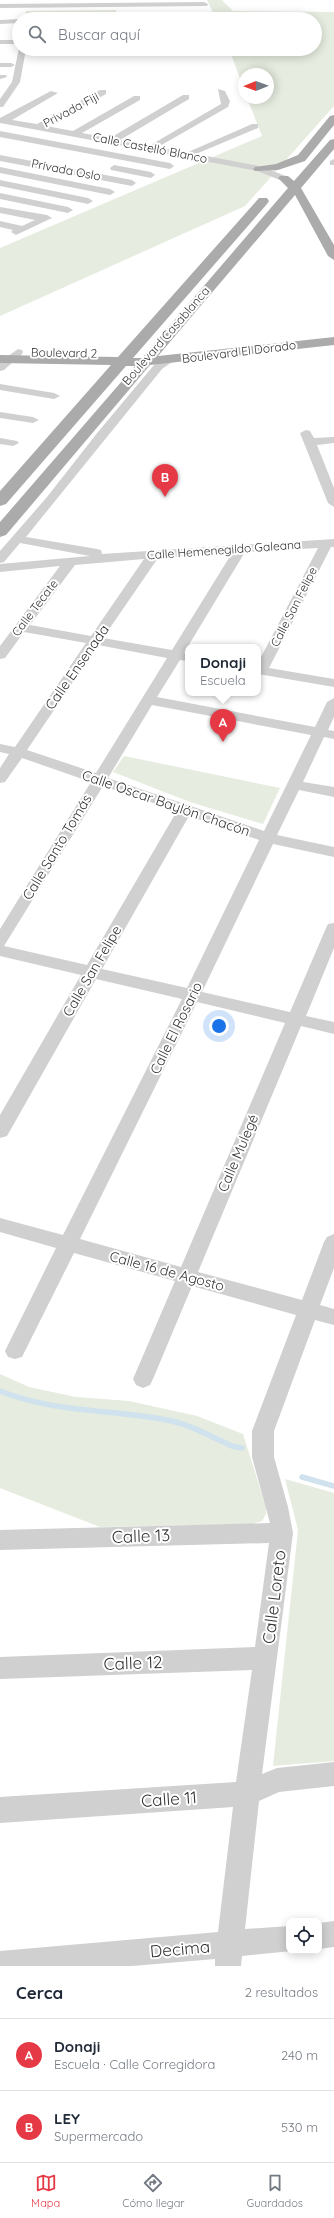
<!DOCTYPE html>
<html lang="es">
<meta charset="utf-8">
<style>
:root{--surface:#fff;--page:#f6f6f7;--text:#1f2937;--muted:#747a83;--line:#e0e1e3;--accent:#e63946}
body{margin:0;font-family:Quicksand,sans-serif;background:var(--page);color:var(--text)}
.controls{position:absolute;right:12px;bottom:12px;display:grid;overflow:hidden;border-radius:8px;box-shadow:0 2px 10px #0003}
.controls button{width:36px;height:36px;display:grid;place-items:center;padding:0;border:0;border-bottom:1px solid var(--line);background:var(--surface);color:var(--text);font:20px sans-serif}
.compass{position:absolute;left:238px;top:68px;width:36px;height:36px;border-radius:50%;background:var(--surface);box-shadow:0 2px 10px #0003;rotate:269deg}
.you{position:absolute;left:219px;top:1026px;width:14px;height:14px;margin:-10px;border:3px solid #fff;border-radius:50%;background:#1a73e8;box-shadow:0 0 0 6px #1a73e833}
.badge{display:grid;place-items:center;width:26px;height:26px;border-radius:50%;background:var(--accent);color:#fff;font-size:13px;font-weight:700}
.pin{position:absolute;translate:-50% -33px;filter:drop-shadow(0 1px 2px #0008)}
.pin::after{content:'';position:absolute;top:21px;width:14px;height:12px;background:inherit;clip-path:polygon(0 0,100% 0,50% 100%)}
.popup{position:absolute;left:185px;top:644px;width:76px;height:52px;box-sizing:border-box;display:grid;place-content:center;border-radius:8px;background:var(--surface);filter:drop-shadow(0 1px 3px #0005);font-size:13px;white-space:nowrap;color:var(--muted)}
.popup b{font-size:15px;color:var(--text)}
.popup::after{content:'';position:absolute;left:50%;top:100%;margin-left:-8px;border:8px solid transparent;border-top-color:var(--surface)}
.list{margin:0;padding:0;list-style:none}
h2{display:flex;justify-content:space-between;align-items:center;height:52px;margin:0;padding:0 16px;font-size:17px}
h2 small{font-size:13px;font-weight:400;color:var(--muted)}
.list li{display:grid;grid-template-columns:26px 1fr auto;gap:12px;align-items:center;box-sizing:border-box;height:72px;padding:0 16px;border-top:1px solid var(--line)}
.list b{display:block;font-size:15px;white-space:nowrap}
.list p{margin:0;font-size:13px;white-space:nowrap;color:var(--muted)}
.list em{font-size:13px;font-style:normal;color:var(--muted)}
.icon{flex:none;width:22px;height:22px;fill:none;stroke:currentColor;stroke-width:2;stroke-linecap:round;stroke-linejoin:round}
.map{position:relative;flex:none;width:334px;height:1966px;overflow:hidden}
.search{position:absolute;background:var(--surface);box-shadow:0 2px 10px #0003;left:12px;right:12px;top:12px;height:44px;display:flex;align-items:center;gap:10px;box-sizing:border-box;padding:0 14px;border-radius:22px;color:var(--muted);font-size:15px}
.sheet{height:196px;background:var(--surface)}
nav{display:flex;justify-content:space-around;align-items:center;box-sizing:border-box;height:56px;border-top:1px solid var(--line);background:var(--surface);font-size:11px;color:var(--muted)}
nav a{display:grid;justify-items:center;gap:2px}
nav .on{color:var(--accent)}
.map>svg:first-child{display:block}
.green{fill:#e6ecdf}
.lines{fill:none;stroke-linecap:round;stroke-linejoin:round}
.stream{stroke:#cfe2ee;stroke-width:5.5}
.minor{fill:#d0d0d0;fill-rule:evenodd}
.major{fill:#ababab;fill-rule:evenodd}
.labels{text-anchor:middle;stroke-width:4;stroke-linejoin:round;paint-order:stroke}
.far-street-label{font-size:12px;fill:#333;stroke:#fff}
.street-label{font-size:14px;fill:#333;stroke:#fff}
.near-street-label{font-size:17px;fill:#333;stroke:#fff}
</style>
<div class="map">
<svg width="334" height="1966" viewBox="0 0 334 1966">
<rect width="100%" height="100%" fill="#fff"/>
<g class="green">
<polygon points="207,0 222,0 233,11 334,12 334,106 245,206 0,316 0,248 262,136 247,98 268,98 268,74 244,74 244,89 229,49 315,49 315,19 216,19"/>
<polygon points="116,10 116,19 25,19 26,11"/>
<polygon points="124,756 280,788 263,824 190,802 113,772"/>
<polygon points="0,1374 29,1387 76,1397 129,1401 197,1416 243,1434 266,1507 266,1514 262,1521 251,1524 100,1527 0,1488"/>
<polygon points="285,1479 334,1493 334,1761 273,1766 298,1530"/>
</g>
<g class="lines">
<g class="stream">
<path d="M0,1391C56,1413 110,1409 167,1420C190,1424 211,1437 232,1446L242,1448"/>
<polyline points="302,1477 334,1486"/>
</g>
<g class="minor">
<polygon points="204,2 208,4 207,6 0,8 0,4"/>
<polygon points="19,19 19,23 0,24 0,20"/>
<polygon points="0,40 14,40 18,42 14,44 0,44"/>
<polygon points="19,48 26,49 20,82 3,107 0,107 0,99 12,82"/>
<polygon points="0,63 11,63 15,65 11,67 0,67"/>
<polygon points="0,75 6,75 7,77 0,79"/>
<polygon points="218,89 225,91 230,101 228,107 158,147 186,153 252,124 258,124 258,128 196,154 259,166 286,176 286,180 280,180 257,171 0,123 0,118 51,91 58,93 12,120 37,124 100,90 106,90 106,94 46,126 73,131 134,96 140,96 140,100 82,133 110,138 183,95 189,95 189,99 120,140 149,146 221,104"/>
<polygon points="0,131 170,163 174,166 170,169 0,137"/>
<polygon points="0,155 132,180 136,183 132,186 0,161"/>
<polygon points="334,159 334,165 330,165 330,161"/>
<polygon points="114,165 151,172 155,175 151,178 111,170 110,168"/>
<polygon points="0,167 110,189 115,192 110,195 0,173"/>
<polygon points="0,180 88,198 93,201 88,204 0,186"/>
<polygon points="0,193 68,207 73,210 68,213 0,199"/>
<polygon points="0,207 47,215 52,218 16,235 11,232 13,230 0,227 0,221 22,226 35,220 0,213"/>
<polygon points="18,349 22,350 23,352 22,354 4,370 0,371 0,362"/>
<path d="M170,357L174,358L175,360L162,369L26,537L97,549L101,550L102,554L334,539V547H331L269,668L334,679V687L258,674V663L318,548L245,552L184,653H188V661L180,660L157,697L315,727L327,702L334,698V717L328,730L334,731V739L324,737L303,782L334,787V797L299,790L277,835L334,847V857L273,844L202,992L290,1012L326,928L328,924L334,923V948L306,1016L334,1022V1034L301,1026L198,1272L302,1300L324,1242L327,1237L334,1234V1268L320,1305L334,1309V1325L315,1320L274,1431V1457L288,1507L293,1533L262,1774L277,1768L334,1762V1786L279,1792L259,1801L245,1929L289,1926V1951H292L242,1956L241,1966H215V1959L132,1966H0V1951L218,1932L233,1807L0,1823V1797L236,1782L252,1670L0,1679V1657L255,1647L269,1543L0,1550V1530L270,1523L252,1457V1431L296,1315L192,1286L153,1379L150,1385L143,1388L136,1385L133,1379L175,1281L74,1253L22,1357L15,1359L8,1357L5,1351L56,1248L0,1232V1218L63,1235L182,999L96,979L7,1136L0,1138V1115L81,975L0,956V929L91,782L22,758L5,782L0,783V768L9,754L0,752V744L15,747L86,643L24,632L5,658L0,659V646L60,566L0,572V564L90,556L20,543L4,562L0,563V551L47,497L98,432L154,365ZM232,553L172,650L103,638L158,558ZM144,559L91,636L30,625L75,565ZM98,645L167,658L96,773L27,750ZM152,705L311,735L264,831L108,778ZM103,786L177,811L87,965L4,946ZM189,816L259,840L187,988L102,969ZM197,1002L285,1023L181,1267L80,1239Z"/>
<polygon points="0,384 54,393 60,396 54,399 0,390"/>
<polygon points="0,412 33,417 39,420 33,423 0,418"/>
<polygon points="306,430 310,431 314,438 334,437 334,443 317,445 334,488 334,507 328,503 300,433"/>
<polygon points="0,438 17,441 19,443 13,446 0,444"/>
<polygon points="334,1921 334,1947 319,1949 319,1923"/>
</g>
<g class="major">
<polygon points="334,115 334,125 305,161 278,170 255,171 253,169 255,167 276,164 298,155 330,116"/>
<polygon points="334,139 334,149 301,188 334,245 334,260 328,256 295,195 158,356 334,337 334,345 150,365 6,535 0,537 0,522 135,366 126,366 6,504 0,506 0,491 111,365 0,363 0,355 118,357 259,198 267,198 269,201 267,204 133,358 142,358 288,188 278,178 280,176 288,176 294,181 330,140"/>
</g>
</g>
<g class="labels">
<g class="far-street-label">
<text transform="translate(71 110) rotate(-28)" y="4">Privada Fiji</text>
<text transform="translate(150 148) rotate(11)" y="4">Calle Castelló Blanco</text>
<text transform="translate(66 170) rotate(11)" y="4">Privada Oslo</text>
<text transform="translate(166 336) rotate(-49)" y="4">Boulevard Casablanca</text>
<text transform="translate(239 352) rotate(-7)" y="4">Boulevard El Dorado</text>
<text transform="translate(64 353) rotate(1)" y="4">Boulevard 2</text>
<text transform="translate(224 550) rotate(-4)" y="4">Calle Hemenegildo Galeana</text>
<text transform="translate(294 607) rotate(-63)" y="4">Calle San Felipe</text>
<text transform="translate(35 608) rotate(-53)" y="4">Calle Tecate</text>
</g>
<g class="street-label">
<text transform="translate(77 667) rotate(-55)" y="5">Calle Ensenada</text>
<text transform="translate(166 803) rotate(19)" y="5">Calle Oscar Baylón Chacón</text>
<text transform="translate(57 847) rotate(-59)" y="5">Calle Santo Tomás</text>
<text transform="translate(92 971) rotate(-60)" y="5">Calle San Felipe</text>
<text transform="translate(176 1028) rotate(-64)" y="5">Calle El Rosario</text>
<text transform="translate(238 1153) rotate(-67)" y="5">Calle Mulegé</text>
<text transform="translate(167 1271) rotate(15)" y="5">Calle 16 de Agosto</text>
</g>
<g class="near-street-label">
<text transform="translate(141 1536) rotate(-2)" y="6">Calle 13</text>
<text transform="translate(274 1597) rotate(-83)" y="6">Calle Loreto</text>
<text transform="translate(133 1663) rotate(-2)" y="6">Calle 12</text>
<text transform="translate(169 1799) rotate(-4)" y="6">Calle 11</text>
<text transform="translate(180 1949) rotate(-5)" y="6">Decima</text>
</g>
</g>
</svg>
<div class="controls">
<button><svg class="icon" aria-label="locate" viewBox="0 0 24 24"><circle cx="12" cy="12" r="6"/><path d="M12 2v4M12 18v4M2 12h4M18 12h4"/></svg></button>
</div>
<svg class="compass" viewBox="-18 -18 36 36"><path d="M0-13l5 13h-10z" fill="#e53935"/><path d="M0 13l5-13h-10z" fill="#747a83"/></svg>
<div class="you"></div>
<div class="pin badge" style="left:223px;top:742px">A</div>
<div class="popup"><b>Donaji</b>Escuela</div>
<div class="pin badge" style="left:165px;top:497px">B</div>
<div class="search"><svg class="icon" aria-label="search" viewBox="0 0 24 24"><circle cx="10" cy="10" r="6"/><path d="M15 15l6 6"/></svg>Buscar aquí</div>
</div>
<section class="sheet">
<h2>Cerca<small>2 resultados</small></h2>
<ul class="list">
<li><span class="badge">A</span><div><b>Donaji</b><p>Escuela · Calle Corregidora</p></div><em>240 m</em></li>
<li><span class="badge">B</span><div><b>LEY</b><p>Supermercado</p></div><em>530 m</em></li>
</ul>
</section>
<nav>
<a class="on"><svg class="icon" aria-label="map" viewBox="0 0 24 24"><path d="M3 6l6-2 6 2 6-2v14l-6 2-6-2-6 2zM9 4v14M15 6v14"/></svg>Mapa</a>
<a><svg class="icon" aria-label="directions" viewBox="0 0 24 24"><path d="M12 3l9 9-9 9-9-9zM9 14v-3h6M13 9l2 2-2 2"/></svg>Cómo llegar</a>
<a><svg class="icon" aria-label="saved" viewBox="0 0 24 24"><path d="M7 4h10v16l-5-4-5 4z"/></svg>Guardados</a>
</nav>
